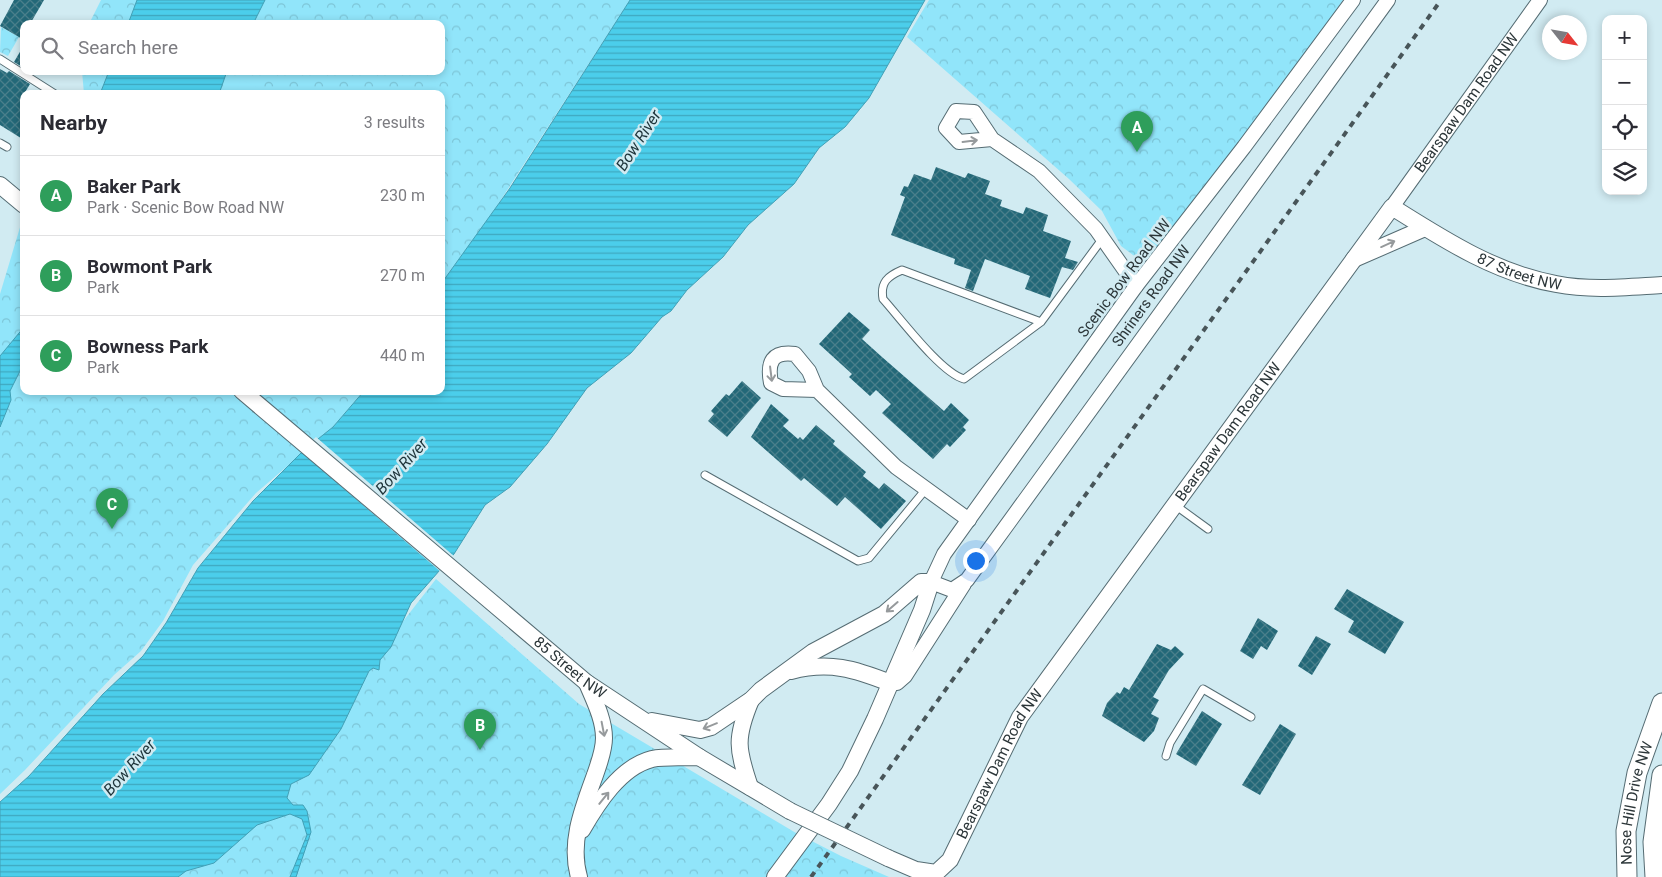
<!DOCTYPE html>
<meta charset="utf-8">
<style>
:root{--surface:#fff;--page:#f2f2f3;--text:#2b2b33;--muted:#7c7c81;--line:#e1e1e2;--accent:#db2777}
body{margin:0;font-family:Roboto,sans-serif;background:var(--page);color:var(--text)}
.controls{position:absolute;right:15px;top:15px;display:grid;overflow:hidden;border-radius:10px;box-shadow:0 2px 8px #0003}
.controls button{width:45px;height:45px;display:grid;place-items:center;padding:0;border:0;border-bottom:1px solid var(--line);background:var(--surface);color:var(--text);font:25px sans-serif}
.compass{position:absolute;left:1542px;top:15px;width:45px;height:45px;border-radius:50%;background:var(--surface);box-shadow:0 2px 8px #0003;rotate:121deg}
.you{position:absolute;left:975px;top:560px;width:18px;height:18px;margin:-12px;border:4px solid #fff;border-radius:50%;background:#1a73e8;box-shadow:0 0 0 8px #1a73e833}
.badge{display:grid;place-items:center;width:32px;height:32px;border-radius:50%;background:var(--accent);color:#fff;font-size:16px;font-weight:700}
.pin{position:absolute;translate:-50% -41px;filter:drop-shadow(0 1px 2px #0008)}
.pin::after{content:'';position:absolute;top:26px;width:18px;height:15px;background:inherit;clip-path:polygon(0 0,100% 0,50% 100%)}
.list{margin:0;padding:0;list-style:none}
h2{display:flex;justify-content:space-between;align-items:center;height:65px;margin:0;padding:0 20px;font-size:21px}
h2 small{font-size:16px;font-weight:400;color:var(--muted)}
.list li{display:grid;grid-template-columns:32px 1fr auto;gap:15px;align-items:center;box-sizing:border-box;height:80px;padding:0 20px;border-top:1px solid var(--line)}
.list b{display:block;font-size:19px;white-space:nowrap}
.list p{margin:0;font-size:16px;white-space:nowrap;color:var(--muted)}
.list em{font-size:16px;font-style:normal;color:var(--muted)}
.icon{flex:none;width:28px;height:28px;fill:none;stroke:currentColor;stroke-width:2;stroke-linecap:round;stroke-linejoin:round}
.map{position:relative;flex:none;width:1662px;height:877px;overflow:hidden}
.search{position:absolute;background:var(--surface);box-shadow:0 2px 8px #0003;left:20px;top:20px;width:425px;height:55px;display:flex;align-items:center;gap:12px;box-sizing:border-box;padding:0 18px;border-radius:10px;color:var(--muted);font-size:19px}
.panel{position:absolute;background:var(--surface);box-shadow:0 2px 8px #0003;left:20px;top:90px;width:425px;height:305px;border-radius:10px}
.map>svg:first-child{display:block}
.park{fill:url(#park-crowns)}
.pitch{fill:#91e5fa}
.water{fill:url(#water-rules);stroke:#42a0b6}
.pier{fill:#d1ebf2}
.building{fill:url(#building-cross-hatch)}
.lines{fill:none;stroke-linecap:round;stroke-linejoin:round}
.service-casing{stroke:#556c73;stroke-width:9}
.minor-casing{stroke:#556c73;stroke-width:16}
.tertiary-casing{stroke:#556c73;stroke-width:18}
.secondary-casing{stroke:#556c73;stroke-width:21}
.service{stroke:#fff;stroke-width:7}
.minor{stroke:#fff;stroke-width:14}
.tertiary{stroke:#fff;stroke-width:16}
.secondary{stroke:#fff;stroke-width:19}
.rail{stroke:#485559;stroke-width:4;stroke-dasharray:6 6;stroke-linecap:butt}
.tertiary-bridge-casing{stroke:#556c73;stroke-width:18;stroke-linecap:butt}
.tertiary-bridge{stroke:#fff;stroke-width:16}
.oneway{stroke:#969a9c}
.labels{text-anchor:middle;stroke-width:5;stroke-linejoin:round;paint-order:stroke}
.street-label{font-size:15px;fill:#2c3639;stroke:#d1ebf2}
.water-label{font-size:16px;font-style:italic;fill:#1e343a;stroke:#d1ebf2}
</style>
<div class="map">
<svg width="1662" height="877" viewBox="0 0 1662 877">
<defs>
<pattern id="park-crowns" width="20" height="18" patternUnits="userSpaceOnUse" patternTransform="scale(1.25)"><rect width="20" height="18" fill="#91e5fa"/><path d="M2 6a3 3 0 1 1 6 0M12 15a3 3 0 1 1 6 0" fill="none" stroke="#7dc5d7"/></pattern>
<pattern id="water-rules" width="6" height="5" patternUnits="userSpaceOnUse" patternTransform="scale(1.25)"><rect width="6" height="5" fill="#4bceeb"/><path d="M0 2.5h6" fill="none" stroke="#3fa8bf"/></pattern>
<pattern id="building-cross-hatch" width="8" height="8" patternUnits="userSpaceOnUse" patternTransform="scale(1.25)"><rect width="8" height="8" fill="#236878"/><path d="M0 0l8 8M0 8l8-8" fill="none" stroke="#4a7f8b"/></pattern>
</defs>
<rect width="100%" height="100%" fill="#d1ebf2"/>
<g class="park">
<polygon points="101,0 630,0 482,229 441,284 441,94 84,94 82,71 441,71 441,24 89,24"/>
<polygon points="929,0 1343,0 1256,125 1153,257 1137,258 1121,246 1102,211 1069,179 907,37"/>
<polygon points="1,27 19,37 8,56 0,52"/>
<polygon points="24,214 24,391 364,391 333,427 256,493 193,565 163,621 141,651 114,675 25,770 0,794 0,294"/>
<polygon points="436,579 579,704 796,833 841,856 889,877 156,877 260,805"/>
</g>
<polygon class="pitch" points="241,79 268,94 235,94"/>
<g class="water">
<polygon points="137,0 265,0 253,24 128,24"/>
<polygon points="630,0 925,0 869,98 845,127 819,148 794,184 748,225 723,257 687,290 671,311 662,317 631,353 587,388 547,444 510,487 485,505 454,554 411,603 391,647 380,660 379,670 373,668 369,671 341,729 309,775 291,784 287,798 293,805 303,805 307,811 311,832 296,877 290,877 307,835 302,819 290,814 257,825 214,863 186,871 178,877 0,877 0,802 29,776 103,694 143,656 166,623 198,568 253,501 303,451 333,427 364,391 441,391 441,284 510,188"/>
<polygon points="109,71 227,71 219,94 100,94"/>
<polygon points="24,327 24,353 20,371 10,391 11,400 0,427 0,356"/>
</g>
<polygon class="pier" points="316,437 455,557 441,572 300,451"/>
<g class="building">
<polygon points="14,0 44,0 30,24 24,24 24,40 0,26"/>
<polygon points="24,45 24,68 14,62"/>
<polygon points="0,69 7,73 9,71 30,84 24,94 24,140 0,125"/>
<polygon points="936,167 965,178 968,173 990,181 985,194 1002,200 1000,206 1023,214 1026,207 1048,215 1043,231 1071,241 1065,258 1078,262 1073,270 1062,267 1050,298 1025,289 1030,276 985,259 973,291 965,288 971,270 954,264 955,259 891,235 905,197 900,195 904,186 908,187 914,174 931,180"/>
<polygon points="849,312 870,330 862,339 882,357 944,411 951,403 969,420 963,427 966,430 950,447 947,444 933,459 882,413 891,404 876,390 870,396 849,377 852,374 819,344"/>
<polygon points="742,381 761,398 727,437 708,421 714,414 711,411 726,394 729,396"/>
<polygon points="771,404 789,420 783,426 798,439 800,437 803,440 816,425 835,441 833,444 866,472 863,476 879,489 884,483 906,501 881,529 845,497 837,506 804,478 801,481 751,437"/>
<polygon points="1347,589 1404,622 1385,654 1348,632 1354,621 1334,609"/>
<polygon points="1258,618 1278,631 1267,650 1261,646 1253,659 1240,651"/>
<polygon points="1316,636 1331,644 1312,675 1298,666"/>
<polygon points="1157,644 1171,650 1175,646 1184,654 1169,670 1153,697 1159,700 1151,714 1159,718 1154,731 1144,742 1102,716 1107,703 1117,692 1120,694 1124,687 1129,690"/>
<polygon points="1202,711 1222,724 1196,766 1176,754"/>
<polygon points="1280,724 1296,734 1260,795 1242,785"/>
</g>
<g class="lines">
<defs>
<g id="service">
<polyline points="0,59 55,94"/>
<polyline points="0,143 7,147"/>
<path d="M1041,322L902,270C888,276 880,282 883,299C901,319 941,373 964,379L1041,322L1103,238"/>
<polyline points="705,475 858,561 869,558 926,489"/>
<polyline points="1175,505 1208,529"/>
<polyline points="1166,756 1170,743 1203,689 1251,717"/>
</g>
<g id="minor">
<polyline points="1353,0 1244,147 1136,286 944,554 931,582 952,590 967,580 1388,0"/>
<polyline points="992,139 959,142 946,128 956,111 974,112 992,139 1039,171 1096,229 1136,286"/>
<path id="s1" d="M1392,207L1540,0"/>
<path d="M817,390L783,389L771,383C767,362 772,351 795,354L809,371L817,390L896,467L969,520"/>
<polyline points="890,683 897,683 905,676 964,584"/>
</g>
<g id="tertiary">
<polyline points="0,185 24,205"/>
<polyline points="1354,259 1425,228"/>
<path id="s2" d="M242,391L587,683L699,757L790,811"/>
<path d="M791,671C829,661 855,669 890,683"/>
<polyline points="652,721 700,730 711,727 751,700 761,690 813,652 884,614 921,582 931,582 922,610 875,719 850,771 829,804 775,877"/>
<path d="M750,787C737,749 735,738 751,700"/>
<path d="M582,830C597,804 620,767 652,759C666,756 684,758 699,757"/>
<path id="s3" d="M888,858L916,870L936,873L950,860L1020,717L1392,207C1443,239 1495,273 1556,284C1591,291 1627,287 1662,285"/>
<path d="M579,877C569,842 583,808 595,775C599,763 604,751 604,738C604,719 594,700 587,683"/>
</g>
<g id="secondary">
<path id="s4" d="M1627,877L1626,831L1637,773L1662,703"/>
<polyline points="1655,877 1653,842 1662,775"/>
</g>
</defs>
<use href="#service" class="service-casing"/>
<use href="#minor" class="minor-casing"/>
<use href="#tertiary" class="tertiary-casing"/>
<use href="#secondary" class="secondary-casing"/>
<use href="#service" class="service"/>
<use href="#minor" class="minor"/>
<use href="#tertiary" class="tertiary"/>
<use href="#secondary" class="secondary"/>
<polyline class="rail" points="811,877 1441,0"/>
<defs>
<polyline id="tertiary-bridge" points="790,811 888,858"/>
</defs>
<use href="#tertiary-bridge" class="tertiary-bridge-casing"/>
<use href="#tertiary-bridge" class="tertiary-bridge"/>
</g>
<defs><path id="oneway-shaft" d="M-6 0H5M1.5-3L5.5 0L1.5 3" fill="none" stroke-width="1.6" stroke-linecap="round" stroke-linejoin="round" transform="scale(1.25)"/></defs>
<g class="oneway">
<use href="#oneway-shaft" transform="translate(970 141) rotate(-7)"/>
<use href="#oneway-shaft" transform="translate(1388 244) rotate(-24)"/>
<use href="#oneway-shaft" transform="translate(771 374) rotate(83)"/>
<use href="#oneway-shaft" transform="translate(892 607) rotate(139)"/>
<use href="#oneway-shaft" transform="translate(710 726) rotate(158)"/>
<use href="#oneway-shaft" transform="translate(603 729) rotate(79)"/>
<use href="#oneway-shaft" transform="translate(604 798) rotate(-51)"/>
</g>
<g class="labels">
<g class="street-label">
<text dy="5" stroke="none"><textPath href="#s1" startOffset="128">Bearspaw Dam Road NW</textPath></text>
<text dy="5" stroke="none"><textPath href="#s3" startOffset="1004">87 Street NW</textPath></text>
<text transform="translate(1124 278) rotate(-53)" y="5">Scenic Bow Road NW</text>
<text transform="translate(1151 296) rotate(-54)" y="5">Shriners Road NW</text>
<text dy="5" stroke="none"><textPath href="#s3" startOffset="582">Bearspaw Dam Road NW</textPath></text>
<text dy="5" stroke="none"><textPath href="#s2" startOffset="429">85 Street NW</textPath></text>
<text dy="5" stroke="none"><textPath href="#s3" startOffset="178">Bearspaw Dam Road NW</textPath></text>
<text dy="5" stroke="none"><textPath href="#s4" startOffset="75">Nose Hill Drive NW</textPath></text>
</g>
<g class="water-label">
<text transform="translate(638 140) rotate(-57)" y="6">Bow River</text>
<text transform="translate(401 466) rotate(-48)" y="6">Bow River</text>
<text transform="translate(129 767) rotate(-48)" y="6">Bow River</text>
</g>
</g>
</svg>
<div class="controls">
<button>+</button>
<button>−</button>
<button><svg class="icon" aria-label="locate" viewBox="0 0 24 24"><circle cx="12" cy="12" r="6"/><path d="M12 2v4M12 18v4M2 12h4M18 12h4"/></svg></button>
<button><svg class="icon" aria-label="layers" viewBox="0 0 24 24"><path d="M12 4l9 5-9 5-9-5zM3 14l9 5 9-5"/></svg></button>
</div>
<svg class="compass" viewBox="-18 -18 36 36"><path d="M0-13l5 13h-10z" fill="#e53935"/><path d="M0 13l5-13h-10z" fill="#7c7c81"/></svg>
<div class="you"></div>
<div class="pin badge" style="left:1137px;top:152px;background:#2e9e5b">A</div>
<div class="pin badge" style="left:480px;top:750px;background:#2e9e5b">B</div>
<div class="pin badge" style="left:112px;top:529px;background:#2e9e5b">C</div>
<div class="search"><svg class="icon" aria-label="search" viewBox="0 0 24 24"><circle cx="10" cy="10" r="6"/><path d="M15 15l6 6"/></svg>Search here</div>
<section class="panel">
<h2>Nearby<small>3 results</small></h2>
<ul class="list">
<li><span class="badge" style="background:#2e9e5b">A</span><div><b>Baker Park</b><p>Park · Scenic Bow Road NW</p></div><em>230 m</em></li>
<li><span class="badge" style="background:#2e9e5b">B</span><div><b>Bowmont Park</b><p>Park</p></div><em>270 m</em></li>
<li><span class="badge" style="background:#2e9e5b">C</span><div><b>Bowness Park</b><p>Park</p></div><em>440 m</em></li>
</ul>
</section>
</div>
